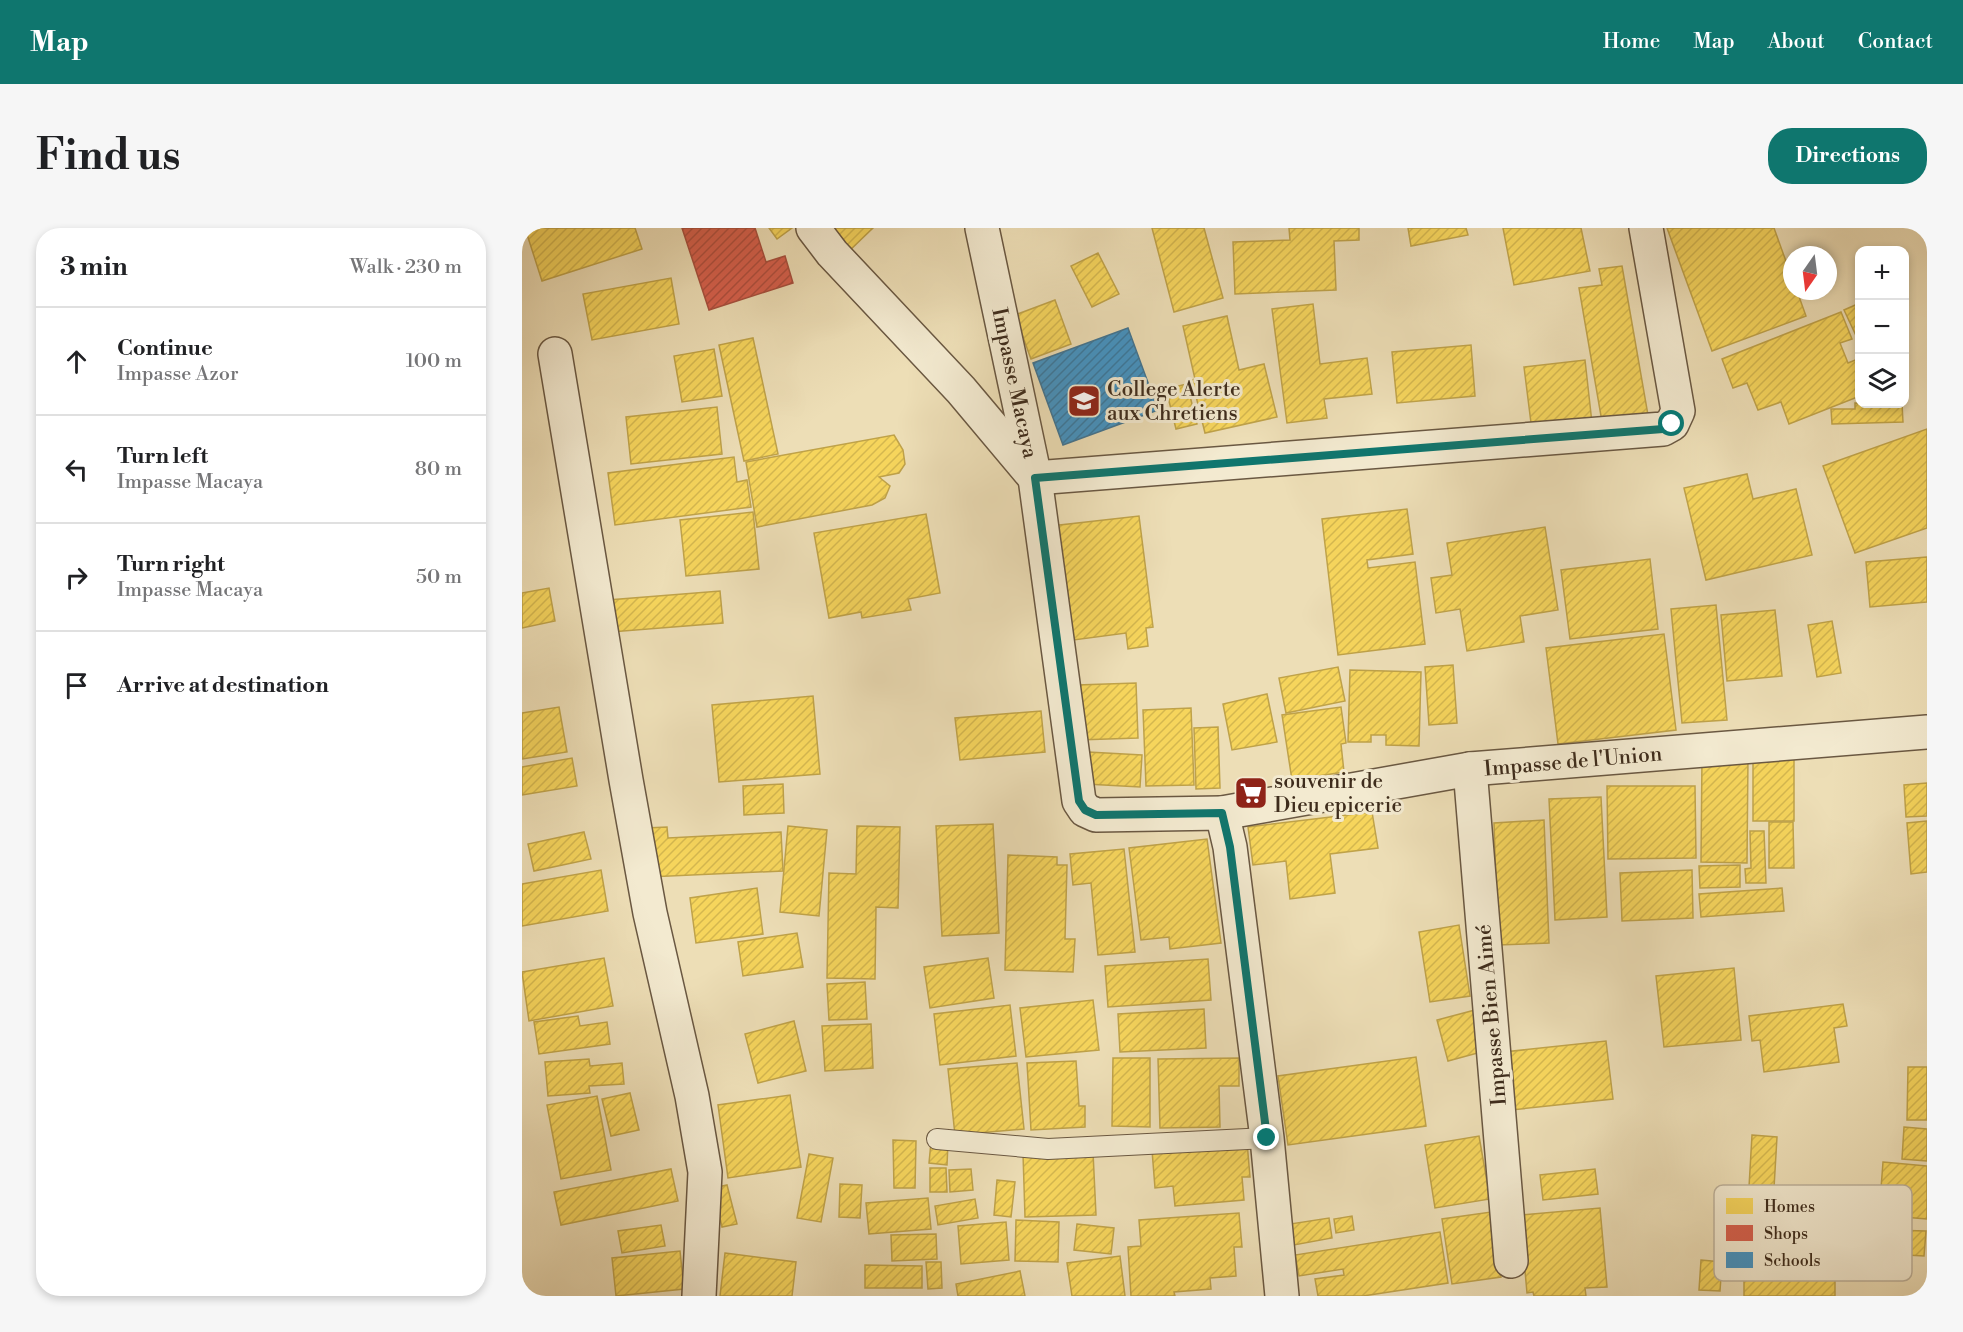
<!DOCTYPE html>
<meta charset="utf-8">
<style>
:root{--surface:#fff;--page:#f6f6f6;--text:#202124;--muted:#757577;--line:#e0e0e0;--accent:#0f766e}
body{margin:0;font-family:"Libre Bodoni",serif;background:var(--page);color:var(--text)}
.controls{position:absolute;right:18px;top:18px;display:grid;overflow:hidden;border-radius:12px;box-shadow:0 3px 9px #0003}
.controls button{width:54px;height:54px;display:grid;place-items:center;padding:0;border:0;border-bottom:2px solid var(--line);background:var(--surface);color:var(--text);font:30px sans-serif}
.compass{position:absolute;left:1261px;top:18px;width:54px;height:54px;border-radius:50%;background:var(--surface);box-shadow:0 3px 9px #0003;rotate:194deg}
.stop{position:absolute;width:18px;height:18px;margin:-14px;border:4px solid #0f766e;border-radius:50%;background:#fff}
.stop.end{background:#0f766e;border-color:#fff;box-shadow:0 2px 6px #0008}
.list{margin:0;padding:0;list-style:none}
h2{display:flex;justify-content:space-between;align-items:center;height:78px;margin:0;padding:0 24px;font-size:26px}
h2 small{font-size:20px;font-weight:400;color:var(--muted)}
.list li{display:grid;grid-template-columns:39px 1fr auto;gap:18px;align-items:center;box-sizing:border-box;height:108px;padding:0 24px;border-top:2px solid var(--line)}
.list b{display:block;font-size:22px;white-space:nowrap}
.list p{margin:0;font-size:20px;white-space:nowrap;color:var(--muted)}
.list em{font-size:20px;font-style:normal;color:var(--muted)}
.icon{flex:none;width:33px;height:33px;fill:none;stroke:currentColor;stroke-width:2;stroke-linecap:round;stroke-linejoin:round}
.map{position:relative;flex:none;width:1405px;height:1068px;overflow:hidden;border-radius:24px}
header{display:flex;align-items:center;gap:36px;box-sizing:border-box;height:84px;padding:0 30px;background:var(--accent);color:#fff}
header strong{font-size:28px}
nav{display:flex;gap:33px;margin-inline-start:auto;font-size:21px}
.intro{display:flex;align-items:center;justify-content:space-between;box-sizing:border-box;height:144px;padding:0 36px}
h1{margin:0;font-size:42px}
.button{padding:15px 27px;border-radius:24px;background:var(--accent);color:#fff;font-size:21px;font-weight:700}
main{display:flex;gap:36px;padding:0 36px}
aside{flex:1;background:var(--surface);border-radius:24px;box-shadow:0 3px 9px #0003}
.map>svg:first-child{display:block}
.homes{fill:url(#homes-hatch);stroke:#bfa249;stroke-width:1.5}
.shops{fill:url(#shops-hatch);stroke:#a8503e;stroke-width:1.5}
.schools{fill:url(#schools-hatch);stroke:#427491;stroke-width:1.5}
.lines{fill:none;stroke-linecap:round;stroke-linejoin:round}
.service-casing{stroke:#6a5842;stroke-width:22}
.minor-casing{stroke:#6a5842;stroke-width:36}
.service{stroke:#f3ead0;stroke-width:20}
.minor{stroke:#f3ead0;stroke-width:33}
.route{stroke:#0f766e;stroke-width:8}
.labels{text-anchor:middle;stroke-width:6;stroke-linejoin:round;paint-order:stroke}
.street-label{font-size:21px;fill:#3e2c1c;stroke:#f3ead0}
.poi-label{font-size:21px;fill:#3e2c1c;stroke:#f3ead0;text-anchor:start}
.key{fill:#f3ead0;stroke:#bdb19a;stroke-width:1.5}
.key-label{font-size:16px;fill:#3e2c1c}
</style>
<header>
<strong>Map</strong>
<nav><a>Home</a><a>Map</a><a>About</a><a>Contact</a></nav>
</header>
<div class="intro"><h1>Find us</h1><a class="button">Directions</a></div>
<main>
<aside>
<h2>3 min<small>Walk · 230 m</small></h2>
<ul class="list">
<li><svg class="icon" aria-label="ahead" viewBox="0 0 24 24"><path d="M12 20V5M6 11l6-6 6 6"/></svg><div><b>Continue</b><p>Impasse Azor</p></div><em>100 m</em></li>
<li><svg class="icon" aria-label="left" viewBox="0 0 24 24"><path d="M17 20v-9H6M10 6l-5 5 5 5"/></svg><div><b>Turn left</b><p>Impasse Macaya</p></div><em>80 m</em></li>
<li><svg class="icon" aria-label="right" viewBox="0 0 24 24"><path d="M7 20v-9h11M14 6l5 5-5 5"/></svg><div><b>Turn right</b><p>Impasse Macaya</p></div><em>50 m</em></li>
<li><svg class="icon" aria-label="arrive" viewBox="0 0 24 24"><path d="M6 21V4h12l-3 4 3 4H6"/></svg><div><b>Arrive at destination</b></div></li>
</ul>
</aside>
<div class="map">
<svg width="1405" height="1068" viewBox="0 0 1405 1068">
<defs>
<pattern id="homes-hatch" width="6" height="6" patternUnits="userSpaceOnUse" patternTransform="scale(1.5)"><rect width="6" height="6" fill="#f6d55c"/><path d="M-1 1l2-2M0 6l6-6M5 7l2-2" fill="none" stroke="#d4b74f"/></pattern>
<pattern id="shops-hatch" width="6" height="6" patternUnits="userSpaceOnUse" patternTransform="scale(1.5)"><rect width="6" height="6" fill="#d6604d"/><path d="M-1 1l2-2M0 6l6-6M5 7l2-2" fill="none" stroke="#af4f3f"/></pattern>
<pattern id="schools-hatch" width="6" height="6" patternUnits="userSpaceOnUse" patternTransform="scale(1.5)"><rect width="6" height="6" fill="#4393c3"/><path d="M-1 1l2-2M0 6l6-6M5 7l2-2" fill="none" stroke="#39789e"/></pattern>
</defs>
<rect width="100%" height="100%" fill="#eddeb6"/>
<filter id="stains"><feTurbulence type="fractalNoise" baseFrequency=".00333" numOctaves="4"/><feColorMatrix values="0 0 0 0 .2 0 0 0 0 .09 0 0 0 0 .02 0 0 0 .5 -.17"/></filter>
<radialGradient id="worn" r=".72"><stop offset=".6" stop-color="#630" stop-opacity="0"/><stop offset="1" stop-color="#630" stop-opacity=".3"/></radialGradient>
<g class="homes">
<polygon points="3,0 113,0 120,21 20,53"/>
<polygon points="247,0 270,0 255,11"/>
<polygon points="311,0 351,0 326,24"/>
<polygon points="630,0 682,0 701,70 652,84"/>
<polygon points="767,0 837,0 837,12 812,13 814,62 713,66 711,14 768,12"/>
<polygon points="886,0 944,0 946,7 889,18"/>
<polygon points="981,0 1059,0 1068,43 992,57"/>
<polygon points="1145,0 1252,0 1270,50 1270,63 1275,63 1284,88 1190,123"/>
<polygon points="576,25 597,66 570,79 549,38"/>
<polygon points="1100,38 1126,187 1080,194 1057,60 1080,57 1077,41"/>
<polygon points="149,50 157,96 70,112 61,66"/>
<polygon points="533,72 549,116 509,131 493,87"/>
<polygon points="1338,75 1338,114 1337,114 1322,82"/>
<polygon points="791,76 798,136 845,130 850,166 802,171 805,190 765,195 750,81"/>
<polygon points="1319,84 1330,111 1318,115 1326,135 1338,130 1338,168 1267,196 1259,174 1236,182 1225,155 1211,160 1200,131"/>
<polygon points="705,88 717,142 742,136 755,189 683,205 670,152 673,151 661,98"/>
<polygon points="231,110 256,226 222,233 197,117"/>
<polygon points="949,117 953,168 875,175 870,124"/>
<polygon points="192,121 200,168 160,174 152,128"/>
<polygon points="1063,132 1070,195 1010,203 1002,139"/>
<polygon points="665,156 675,196 654,201 644,161"/>
<polygon points="1333,175 1380,176 1381,194 1310,196 1309,181 1333,181"/>
<polygon points="195,179 200,226 109,236 104,189"/>
<polygon points="1405,201 1405,300 1333,325 1301,238"/>
<polygon points="372,207 381,222 383,236 377,245 357,249 368,258 363,270 350,277 235,299 224,234"/>
<polygon points="212,229 215,254 225,252 229,279 93,297 86,245"/>
<polygon points="1225,246 1231,271 1274,261 1290,327 1184,352 1162,260"/>
<polygon points="885,281 891,326 845,332 846,340 893,334 903,416 816,427 800,291"/>
<polygon points="231,284 237,341 164,348 158,292"/>
<polygon points="404,286 418,365 386,371 389,382 340,390 339,384 307,390 292,305"/>
<polygon points="617,288 631,399 624,400 626,418 606,421 604,405 544,413 529,298"/>
<polygon points="1023,299 1036,382 998,388 1002,414 945,423 938,381 914,385 909,350 930,347 925,315"/>
<polygon points="1405,329 1405,374 1348,379 1344,334"/>
<polygon points="1128,331 1136,401 1048,411 1039,342"/>
<polygon points="27,360 33,393 0,400 0,365"/>
<polygon points="198,363 201,395 89,404 86,372"/>
<polygon points="1194,377 1205,492 1160,495 1149,381"/>
<polygon points="1253,382 1260,448 1205,453 1199,387"/>
<polygon points="1310,393 1319,445 1295,449 1286,397"/>
<polygon points="1142,406 1154,502 1036,516 1024,420"/>
<polygon points="931,437 935,495 907,497 903,439"/>
<polygon points="816,439 823,473 764,485 757,450"/>
<polygon points="828,442 899,444 897,518 864,517 864,507 849,507 849,514 826,514"/>
<polygon points="614,455 616,510 556,512 555,457"/>
<polygon points="745,466 755,514 710,522 701,476"/>
<polygon points="291,468 298,546 197,554 190,477"/>
<polygon points="37,479 45,524 0,531 0,485"/>
<polygon points="819,479 824,515 819,516 822,544 770,552 760,487"/>
<polygon points="669,480 672,557 624,558 621,482"/>
<polygon points="519,483 523,524 438,532 433,490"/>
<polygon points="696,499 698,560 674,561 672,500"/>
<rect x="1231" y="522" width="41" height="71"/>
<polygon points="566,524 620,527 618,559 564,556"/>
<polygon points="1180,528 1226,529 1225,635 1179,634"/>
<polygon points="50,530 55,558 0,567 0,539"/>
<polygon points="1405,555 1405,588 1384,589 1382,557"/>
<polygon points="261,556 262,585 222,587 221,558"/>
<polygon points="1085,558 1173,558 1174,630 1086,631"/>
<polygon points="1079,569 1085,689 1033,692 1027,571"/>
<polygon points="850,584 856,620 808,626 813,665 768,671 764,633 731,637 726,599"/>
<polygon points="1022,592 1027,715 976,717 972,595"/>
<polygon points="1405,593 1405,644 1389,646 1385,595"/>
<polygon points="1247,594 1271,594 1272,640 1247,640"/>
<polygon points="471,596 477,705 420,708 414,598"/>
<polygon points="266,598 305,602 297,688 258,684"/>
<polygon points="335,598 378,599 376,680 354,679 353,751 305,750 307,645 334,646"/>
<polygon points="145,599 146,610 259,604 261,643 126,649 124,600"/>
<polygon points="1228,603 1242,603 1244,655 1224,655 1223,641 1229,640"/>
<polygon points="62,604 69,631 12,643 6,616"/>
<polygon points="685,611 699,715 648,721 647,709 619,712 607,620"/>
<polygon points="602,621 613,724 576,727 569,655 551,657 548,626"/>
<polygon points="486,627 535,629 535,637 545,637 543,711 553,711 551,744 483,742"/>
<polygon points="1218,637 1218,659 1178,660 1177,638"/>
<polygon points="79,642 86,683 0,698 0,656"/>
<polygon points="1170,642 1171,690 1100,693 1098,645"/>
<polygon points="235,660 241,706 174,715 168,670"/>
<polygon points="1260,660 1262,683 1179,689 1177,666"/>
<polygon points="937,697 948,768 908,774 897,704"/>
<polygon points="275,705 281,739 221,748 216,714"/>
<polygon points="82,730 91,778 7,793 0,744"/>
<polygon points="466,730 472,770 408,780 402,739"/>
<polygon points="686,731 689,772 586,779 583,738"/>
<polygon points="1212,740 1219,812 1142,819 1134,748"/>
<polygon points="343,754 345,791 307,792 305,756"/>
<polygon points="571,772 577,822 504,829 498,780"/>
<polygon points="1321,776 1325,798 1312,800 1317,834 1242,844 1238,812 1230,813 1227,788"/>
<polygon points="488,777 494,828 418,837 412,786"/>
<polygon points="682,781 684,820 598,824 596,786"/>
<polygon points="953,782 963,823 926,833 915,792"/>
<polygon points="56,788 58,798 85,794 88,816 17,826 12,794"/>
<polygon points="272,793 284,843 236,855 223,806"/>
<polygon points="349,796 351,840 303,843 300,798"/>
<polygon points="1084,813 1091,871 989,882 982,824"/>
<polygon points="894,829 904,898 766,917 756,848"/>
<polygon points="591,830 628,830 628,899 590,898"/>
<polygon points="717,830 717,858 697,858 698,899 638,900 636,831"/>
<polygon points="67,831 68,838 100,835 102,856 67,858 68,865 26,868 23,834"/>
<polygon points="554,833 557,878 563,878 563,899 509,902 505,835"/>
<polygon points="495,835 502,901 433,907 426,841"/>
<polygon points="1386,839 1405,839 1405,892 1385,892"/>
<polygon points="108,865 117,902 89,908 80,871"/>
<polygon points="268,867 279,939 206,950 196,877"/>
<polygon points="75,868 89,942 39,951 25,877"/>
<polygon points="1382,899 1405,901 1405,933 1380,931"/>
<polygon points="1230,907 1255,909 1252,960 1227,959"/>
<polygon points="957,908 968,971 913,980 903,917"/>
<polygon points="371,912 394,913 393,960 372,960"/>
<polygon points="409,914 426,915 425,937 407,935"/>
<polygon points="725,914 728,949 720,949 722,972 653,978 651,958 633,960 630,922"/>
<polygon points="571,924 574,987 503,989 501,926"/>
<polygon points="287,926 311,930 299,994 275,990"/>
<polygon points="1361,934 1405,938 1405,991 1357,987"/>
<polygon points="408,940 424,940 425,964 408,964"/>
<polygon points="149,941 156,973 39,997 32,964"/>
<polygon points="449,941 451,962 428,964 427,942"/>
<polygon points="1073,941 1076,966 1021,972 1018,947"/>
<polygon points="475,952 493,954 489,989 472,987"/>
<polygon points="318,956 340,957 338,990 317,989"/>
<polygon points="205,957 215,996 200,999 191,960"/>
<polygon points="406,970 409,1001 347,1006 344,975"/>
<polygon points="453,971 456,990 416,997 413,978"/>
<polygon points="1078,980 1085,1059 1063,1060 1064,1068 1012,1068 1011,1064 1005,1065 998,987"/>
<polygon points="969,984 979,1049 930,1056 920,991"/>
<polygon points="717,985 720,1019 712,1019 714,1048 688,1050 689,1061 652,1064 653,1068 609,1068 606,1019 619,1018 617,992"/>
<polygon points="830,988 832,1002 814,1005 812,991"/>
<polygon points="807,990 810,1010 772,1017 768,996"/>
<polygon points="494,992 537,994 536,1034 493,1033"/>
<polygon points="484,994 487,1032 439,1036 436,998"/>
<polygon points="555,996 592,1000 589,1026 552,1022"/>
<polygon points="139,997 143,1018 100,1025 96,1003"/>
<polygon points="1367,1002 1404,1003 1402,1028 1366,1026"/>
<polygon points="918,1004 926,1055 841,1068 796,1068 793,1051 822,1047 821,1041 777,1048 773,1027"/>
<polygon points="414,1006 415,1031 370,1033 369,1007"/>
<polygon points="158,1023 162,1061 94,1068 90,1030"/>
<polygon points="203,1025 274,1034 270,1068 198,1068"/>
<polygon points="598,1028 603,1068 550,1068 545,1035"/>
<polygon points="1179,1032 1200,1034 1198,1063 1177,1062"/>
<polygon points="1313,1032 1313,1068 1222,1068 1222,1033"/>
<polygon points="404,1034 419,1034 420,1060 406,1061"/>
<polygon points="343,1037 400,1038 400,1060 343,1060"/>
<polygon points="498,1043 503,1068 436,1068 434,1056"/>
</g>
<polygon class="shops" points="160,0 233,0 244,34 263,28 271,55 187,82"/>
<polygon class="schools" points="606,100 636,182 541,217 511,135"/>
<g class="lines">
<defs>
<polyline id="service" points="415,911 526,921 745,910"/>
<g id="minor">
<polyline points="291,0 310,25 439,162 513,250 1141,201 1150,196 1156,183 1124,0"/>
<polyline points="460,0 513,250 557,573 563,582 574,587 700,585 708,619 745,910 760,1068"/>
<polyline points="33,126 104,552 128,685 170,868 183,944 177,1068"/>
<polyline points="948,541 989,1033"/>
<polyline points="700,585 948,541 1405,504"/>
</g>
</defs>
<use href="#service" class="service-casing"/>
<use href="#minor" class="minor-casing"/>
<use href="#service" class="service"/>
<use href="#minor" class="minor"/>
</g>
<g class="lines">
<polyline class="route" points="745,910 708,619 700,585 574,587 563,582 557,573 513,250 1141,201 1150,196"/>
</g>
<defs>
<symbol id="school-square" viewBox="-11 -11 22 22"><rect x="-9" y="-9" width="18" height="18" rx="4" fill="#8f2418" stroke="#f3ead0"/><path d="M0-5L7-2L0 1L-7-2ZM-4 1L0 2.5L4 1V4Q0 6-4 4Z" fill="#fff"/></symbol>
<symbol id="supermarket-square" viewBox="-11 -11 22 22"><rect x="-9" y="-9" width="18" height="18" rx="4" fill="#8f2418" stroke="#f3ead0"/><path d="M-6-5.5h2.5l.6 2H6L4.5 2H-2.5L-4.4-4H-6ZM-1.5 3.2a1.3 1.3 0 1 0 .1 0ZM3 3.2a1.3 1.3 0 1 0 .1 0Z" fill="#fff"/></symbol>
</defs>
<g fill-rule="evenodd">
<use href="#school-square" x="543" y="154" width="38" height="38"/>
<use href="#supermarket-square" x="710" y="546" width="38" height="38"/>
</g>
<g class="labels">
<g class="street-label">
<text transform="translate(493 155) rotate(78)" y="7">Impasse Macaya</text>
<text transform="translate(1051 533) rotate(-5)" y="7">Impasse de l'Union</text>
<text transform="translate(969 787) rotate(-95)" y="7">Impasse Bien Aimé</text>
</g>
<g class="poi-label">
<text x="585" y="168">College Alerte<tspan x="585" dy="24">aux Chretiens</tspan></text>
<text x="752" y="560">souvenir de<tspan x="752" dy="24">Dieu epicerie</tspan></text>
</g>
</g>
<rect x="1192" y="957" width="198" height="96" rx="9" class="key"/>
<rect x="1204" y="970" width="27" height="16" fill="#f6d55c"/>
<rect x="1204" y="997" width="27" height="16" fill="#d6604d"/>
<rect x="1204" y="1024" width="27" height="16" fill="#4393c3"/>
<g class="key-label">
<text x="1242" y="984">Homes</text>
<text x="1242" y="1011">Shops</text>
<text x="1242" y="1038">Schools</text>
</g>
<rect width="100%" height="100%" filter="url(#stains)"/>
<rect width="100%" height="100%" fill="url(#worn)"/>
</svg>
<div class="controls">
<button>+</button>
<button>−</button>
<button><svg class="icon" aria-label="layers" viewBox="0 0 24 24"><path d="M12 4l9 5-9 5-9-5zM3 14l9 5 9-5"/></svg></button>
</div>
<svg class="compass" viewBox="-18 -18 36 36"><path d="M0-13l5 13h-10z" fill="#e53935"/><path d="M0 13l5-13h-10z" fill="#757577"/></svg>
<div class="stop" style="left:1150px;top:196px"></div>
<div class="stop end" style="left:745px;top:910px"></div>
</div>
</main>
